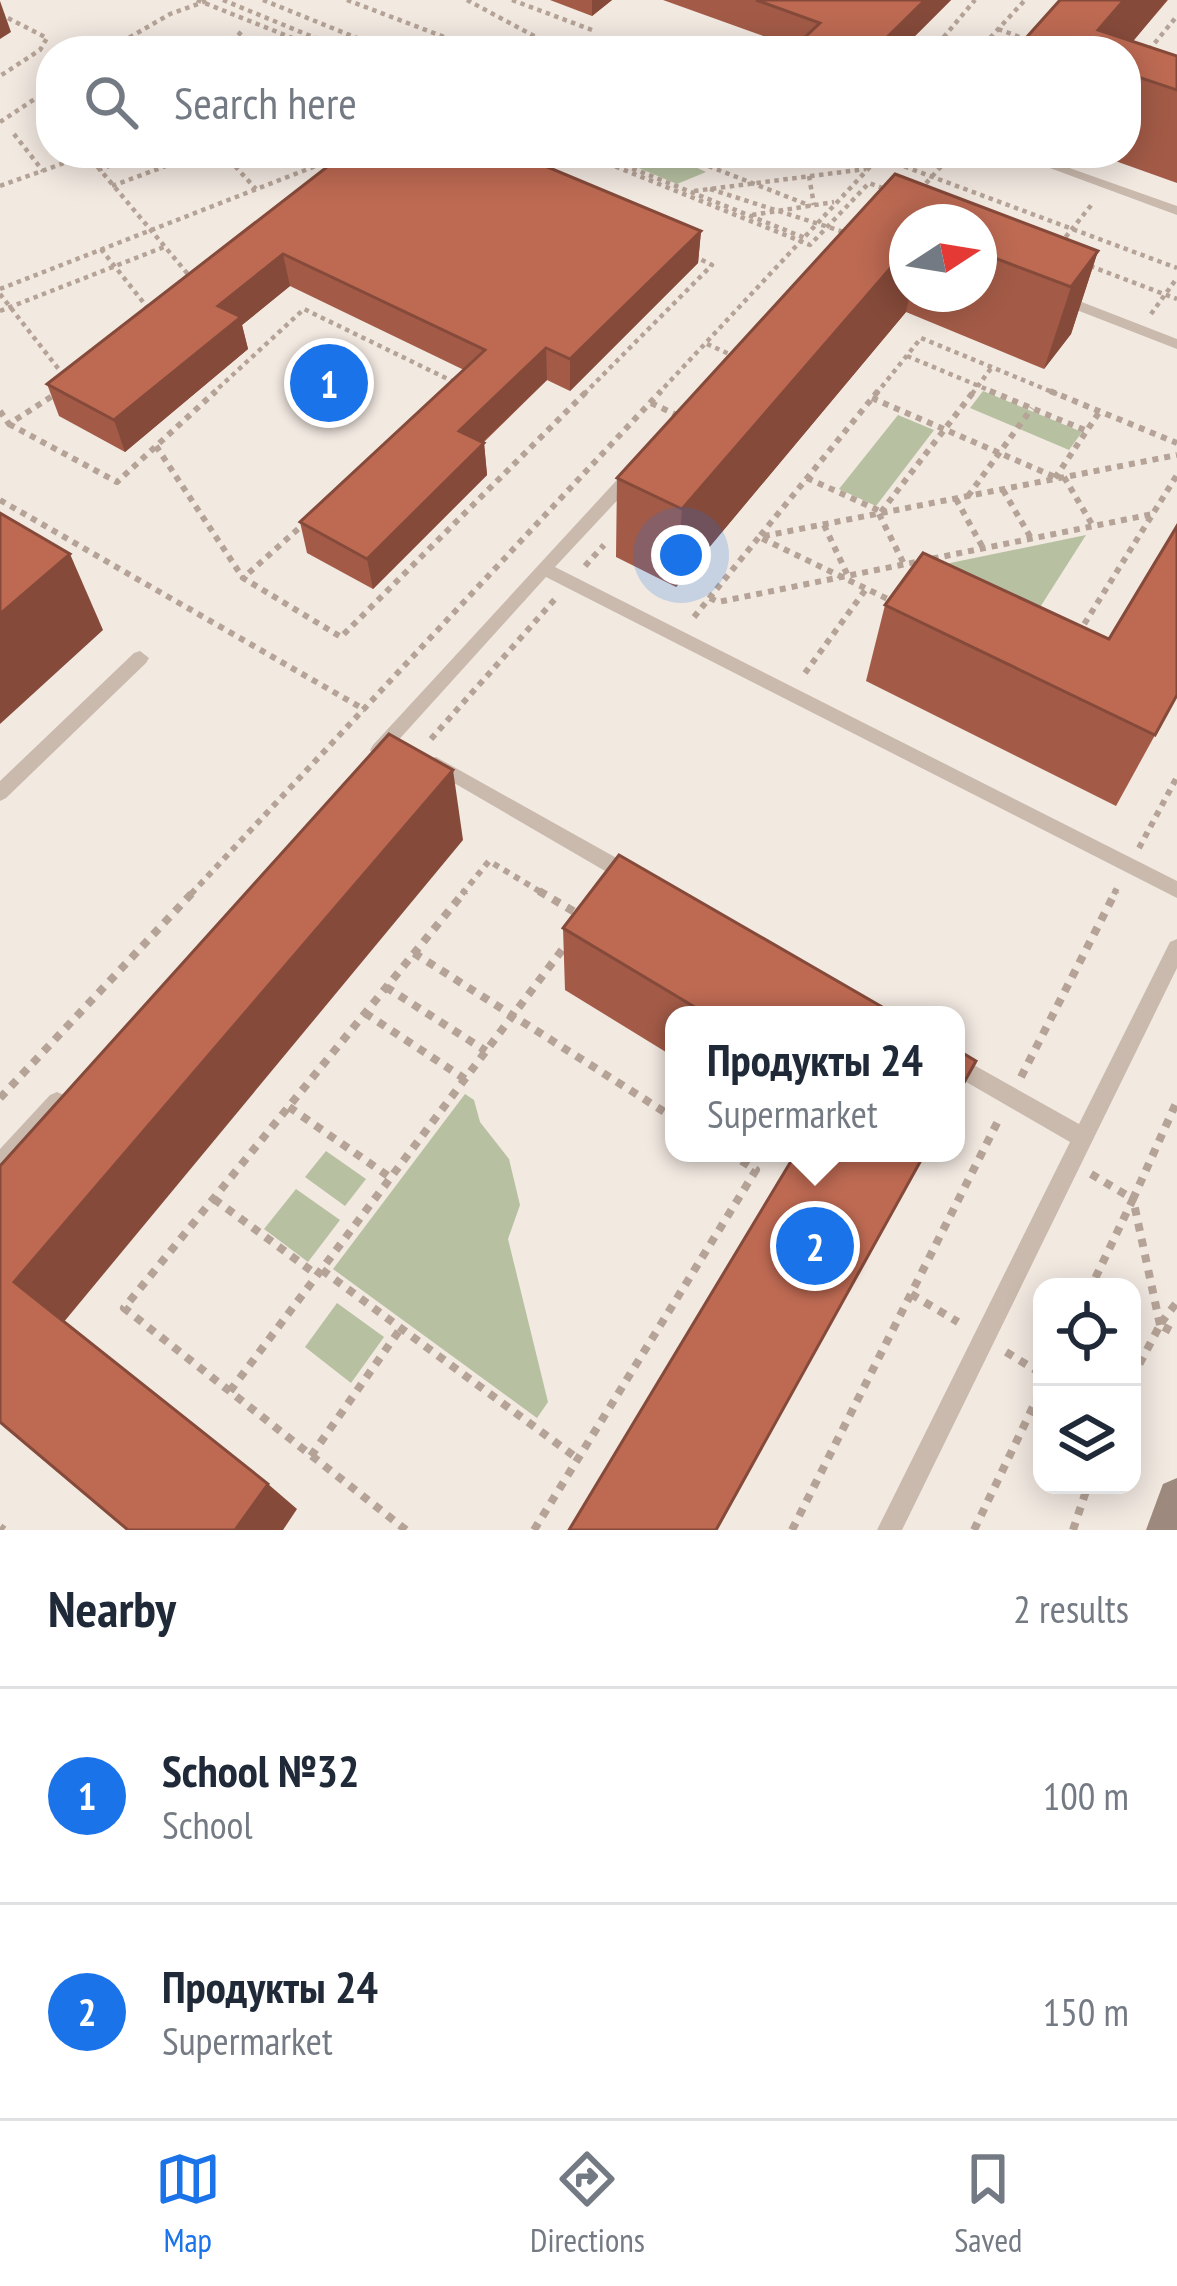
<!DOCTYPE html>
<meta charset="utf-8">
<style>
:root{--surface:#fff;--page:#f6f6f7;--text:#1f2937;--muted:#747a83;--line:#e0e1e3;--accent:#1a73e8}
body{margin:0;font-family:"PT Sans Narrow",sans-serif;background:var(--page);color:var(--text)}
.controls{position:absolute;right:36px;bottom:36px;display:grid;overflow:hidden;border-radius:24px;box-shadow:0 6px 30px #0003}
.controls button{width:108px;height:108px;display:grid;place-items:center;padding:0;border:0;border-bottom:3px solid var(--line);background:var(--surface);color:var(--text);font:60px sans-serif}
.compass{position:absolute;left:889px;top:204px;width:108px;height:108px;border-radius:50%;background:var(--surface);box-shadow:0 6px 30px #0003;rotate:78deg}
.you{position:absolute;left:681px;top:555px;width:42px;height:42px;margin:-30px;border:9px solid #fff;border-radius:50%;background:#1a73e8;box-shadow:0 0 0 18px #1a73e833}
.badge{display:grid;place-items:center;width:78px;height:78px;border-radius:50%;background:var(--accent);color:#fff;font-size:39px;font-weight:700}
.pin{position:absolute;translate:-50% -50%;border:6px solid #fff;box-shadow:0 3px 12px #0006}
.popup{position:absolute;left:665px;top:1006px;width:300px;height:156px;box-sizing:border-box;display:grid;place-content:center;border-radius:24px;background:var(--surface);filter:drop-shadow(0 3px 9px #0005);font-size:39px;white-space:nowrap;color:var(--muted)}
.popup b{font-size:45px;color:var(--text)}
.popup::after{content:'';position:absolute;left:50%;top:100%;margin-left:-24px;border:24px solid transparent;border-top-color:var(--surface)}
.list{margin:0;padding:0;list-style:none}
h2{display:flex;justify-content:space-between;align-items:center;height:156px;margin:0;padding:0 48px;font-size:51px}
h2 small{font-size:39px;font-weight:400;color:var(--muted)}
.list li{display:grid;grid-template-columns:78px 1fr auto;gap:36px;align-items:center;box-sizing:border-box;height:216px;padding:0 48px;border-top:3px solid var(--line)}
.list b{display:block;font-size:45px;white-space:nowrap}
.list p{margin:0;font-size:39px;white-space:nowrap;color:var(--muted)}
.list em{font-size:39px;font-style:normal;color:var(--muted)}
.icon{flex:none;width:66px;height:66px;fill:none;stroke:currentColor;stroke-width:2;stroke-linecap:round;stroke-linejoin:round}
.map{position:relative;flex:none;width:1177px;height:1530px;overflow:hidden}
.search{position:absolute;background:var(--surface);box-shadow:0 6px 30px #0003;left:36px;right:36px;top:36px;height:132px;display:flex;align-items:center;gap:30px;box-sizing:border-box;padding:0 42px;border-radius:48px;color:var(--muted);font-size:45px}
.sheet{height:588px;background:var(--surface)}
nav{display:flex;justify-content:space-around;align-items:center;box-sizing:border-box;height:168px;border-top:3px solid var(--line);background:var(--surface);font-size:33px;color:var(--muted)}
nav a{display:grid;justify-items:center;gap:6px}
nav .on{color:var(--accent)}
.map>svg:first-child{display:block}
.green{fill:#b7c0a1}
.lines{fill:none;stroke-linecap:round;stroke-linejoin:round}
.path-far2{stroke:#b5a397;stroke-width:4.5;stroke-dasharray:4.5 4.5;stroke-linecap:butt}
.path-far1{stroke:#b5a397;stroke-width:6;stroke-dasharray:6 6;stroke-linecap:butt}
.path{stroke:#b5a397;stroke-width:8;stroke-dasharray:8 8;stroke-linecap:butt}
.service{fill:#cab9ad;fill-rule:evenodd}
.secondary{fill:#9d897e;fill-rule:evenodd}
.wall{fill:#a35b47;fill-rule:evenodd}
.shaded-wall{fill:#854a3a}
.building{fill:#be6a53;stroke:#854a3a;stroke-width:3}
</style>
<div class="map">
<svg width="1177" height="1530" viewBox="0 0 1177 1530">
<rect width="100%" height="100%" fill="#f2e9e1"/>
<g class="green">
<polygon points="603,153 666,153 706,172 677,184"/>
<polygon points="983,391 1082,432 1069,450 970,408"/>
<polygon points="898,415 934,430 876,506 839,489"/>
<polygon points="1086,535 1030,623 916,570"/>
<polygon points="465,1094 474,1100 480,1122 509,1159 520,1205 508,1239 548,1402 537,1418 333,1269"/>
<polygon points="326,1151 366,1179 345,1206 305,1177"/>
<polygon points="296,1189 340,1220 308,1262 264,1229"/>
<polygon points="337,1303 384,1337 351,1383 305,1347"/>
</g>
<g class="lines">
<g class="path-far2">
<polyline points="197,0 325,51"/>
<polyline points="223,0 347,51"/>
<polyline points="263,0 389,51"/>
<polyline points="347,0 481,51"/>
<polyline points="467,0 562,51"/>
<polyline points="512,0 592,30"/>
<polyline points="0,14 47,38 40,50 0,76"/>
<polyline points="998,29 1028,40"/>
<polyline points="238,32 258,51"/>
<polyline points="1149,50 1177,16"/>
<polyline points="106,51 170,14 209,0"/>
<polyline points="214,51 246,40"/>
<polyline points="932,51 975,0"/>
<polyline points="978,51 1025,0"/>
<polyline points="0,122 51,88"/>
<polyline points="14,134 43,171"/>
<polyline points="86,153 192,279"/>
<polyline points="223,153 256,189"/>
<polyline points="582,153 810,245 869,183 885,189"/>
<polyline points="675,153 811,206"/>
<polyline points="879,157 1177,268"/>
<polyline points="624,165 805,238"/>
<polyline points="98,170 146,153"/>
<polyline points="809,176 814,205"/>
<polyline points="0,186 92,153"/>
<polyline points="112,186 201,153"/>
<polyline points="710,189 850,234"/>
<polyline points="920,190 953,153"/>
<polyline points="694,191 866,169"/>
<polyline points="752,215 834,202"/>
<polyline points="1060,244 1093,203"/>
<polyline points="101,249 151,312"/>
<polyline points="1090,266 1177,299"/>
<polyline points="0,289 349,153"/>
<polyline points="0,294 64,376"/>
<polyline points="0,311 164,247"/>
<polyline points="1151,314 1177,278"/>
<polyline points="707,344 736,357"/>
<polyline points="907,356 998,394"/>
<polyline points="212,394 304,309 458,384"/>
<polyline points="584,394 712,265 692,255"/>
<polyline points="658,394 883,153"/>
<polyline points="876,394 921,338 1057,394"/>
<polyline points="972,394 992,367"/>
</g>
<g class="path-far1">
<polyline points="878,391 759,537 896,603"/>
<polyline points="990,391 1087,431"/>
<polyline points="1050,391 1177,443"/>
<polyline points="872,398 1055,477"/>
<polyline points="651,403 681,417"/>
<polyline points="0,411 9,424 54,395"/>
<polyline points="9,424 117,482 216,391"/>
<polyline points="156,446 243,578"/>
<polyline points="1064,477 1093,526"/>
<polyline points="807,478 880,511"/>
<polyline points="1055,478 1100,411"/>
<polyline points="1003,490 1031,538"/>
<polyline points="968,496 1032,408"/>
<polyline points="956,499 983,548"/>
<polyline points="0,500 365,710"/>
<polyline points="881,512 974,391"/>
<polyline points="879,514 904,564"/>
<polyline points="307,521 243,578 341,637 587,391"/>
<polyline points="824,525 848,576"/>
<polyline points="585,566 604,545"/>
<polyline points="710,598 718,602 1153,514"/>
<polyline points="694,617 759,537 1177,455"/>
<polyline points="1078,634 1177,475"/>
<polyline points="805,673 866,589"/>
<polyline points="431,739 556,598"/>
<polyline points="1139,848 1177,777"/>
<polyline points="191,894 661,391"/>
<polyline points="462,894 489,861 544,894"/>
<polyline points="1114,894 1118,886"/>
</g>
<g class="path">
<polyline points="539,891 578,914"/>
<polyline points="414,953 674,1118"/>
<polyline points="386,987 486,1051"/>
<polyline points="365,1013 465,1079"/>
<polyline points="1021,1077 1116,891"/>
<polyline points="0,1098 194,891"/>
<polyline points="289,1107 391,1178"/>
<polyline points="1091,1174 1133,1199 1091,1287"/>
<polyline points="214,1199 317,1275"/>
<polyline points="322,1270 578,1459"/>
<polyline points="911,1294 958,1322"/>
<polyline points="1161,1323 1177,1302"/>
<polyline points="1160,1325 1133,1199 1177,1101"/>
<polyline points="1006,1352 1042,1374"/>
<polyline points="1132,1378 1160,1325 1177,1334"/>
<polyline points="230,1391 565,946"/>
<polyline points="311,1456 401,1328"/>
<polyline points="0,1527 4,1530"/>
<polyline points="406,1530 124,1308 465,891"/>
<polyline points="534,1530 756,1170 729,1153"/>
<polyline points="792,1530 998,1121"/>
<polyline points="974,1530 1042,1388"/>
<polyline points="1073,1530 1088,1485"/>
</g>
<g class="service">
<polygon points="1009,153 1027,153 1177,206 1177,215"/>
<polygon points="1056,292 1177,339 1177,349 1051,300 1051,294"/>
<polygon points="633,467 639,469 641,473 639,477 555,567 1177,881 1177,898 546,577 385,755 373,755 370,750 373,745 627,469"/>
<polygon points="140,651 149,658 146,663 6,798 0,801 0,781 134,653"/>
<polygon points="436,757 638,870 640,876 638,882 631,884 624,882 430,769 427,764 430,759"/>
<polygon points="1177,939 1177,968 902,1530 877,1530 1070,1142 956,1076 956,1055 1079,1124 1170,942"/>
<polygon points="57,1092 64,1095 67,1102 64,1109 8,1172 0,1175 0,1149 50,1095"/>
</g>
<polygon class="secondary" points="1177,1478 1177,1530 1146,1530 1163,1484"/>
</g>
<g class="wall">
<polygon points="550,0 612,0 592,16"/>
<polygon points="663,0 951,0 900,51 790,51 794,47"/>
<polygon points="1060,0 1168,0 1133,41 1177,56 1177,183 1093,153 1126,153 1126,51 1022,51 1025,39"/>
<polygon points="345,153 701,231 698,263 570,391 547,380 483,443 484,443 487,475 373,589 307,553 300,522 464,370 290,286 242,325 248,349 125,452 59,416 47,384"/>
<path d="M895,174L1098,251L1071,334L1044,369L906,312L676,587L616,557L617,478ZM907,222H979V294H907Z"/>
<polygon points="885,605 1109,639 1177,695 1116,806 866,681"/>
<polygon points="563,928 896,1015 674,1015 674,1057 565,990"/>
</g>
<g class="shaded-wall">
<polygon points="592,0 612,0 592,16"/>
<polygon points="925,0 951,0 900,51 873,51"/>
<polygon points="1124,0 1167,0 1125,51 1098,30"/>
<polygon points="0,1 11,32 0,39"/>
<polygon points="701,231 698,263 570,391 570,359"/>
<polygon points="907,249 907,294 910,294 906,312 676,587 682,509"/>
<polygon points="1098,251 1071,334 1044,369 1071,287"/>
<polygon points="283,254 290,286 242,325 248,349 125,452 114,420 218,306"/>
<polygon points="546,348 547,380 462,462 459,431"/>
<polygon points="484,443 487,475 373,589 367,559"/>
<polygon points="70,554 103,630 0,724 0,614"/>
<polygon points="453,770 463,840 63,1323 14,1282"/>
<polygon points="268,1484 297,1509 283,1530 235,1530"/>
</g>
<g class="building">
<polygon points="756,0 925,0 873,51 790,51 820,23"/>
<polygon points="1060,0 1124,0 1098,30 1177,56 1177,90 1126,73 1126,51 1061,51 1025,39"/>
<polygon points="345,153 514,153 701,231 570,359 546,348 459,431 484,443 367,559 300,522 485,350 283,254 218,306 241,317 114,420 47,384"/>
<polygon points="895,174 1098,251 1071,287 979,252 979,222 907,222 907,249 682,509 617,478"/>
<polygon points="0,513 70,554 0,614"/>
<polygon points="1177,526 1177,695 1155,735 885,605 923,553 1109,639"/>
<polygon points="389,734 453,770 14,1282 268,1484 235,1530 128,1530 0,1422 0,1166"/>
<polygon points="619,855 896,1015 708,1015 563,928"/>
<polygon points="956,1049 976,1061 956,1097"/>
<polygon points="796,1153 925,1153 716,1530 569,1530"/>
</g>
</svg>
<div class="controls">
<button><svg class="icon" aria-label="locate" viewBox="0 0 24 24"><circle cx="12" cy="12" r="6"/><path d="M12 2v4M12 18v4M2 12h4M18 12h4"/></svg></button>
<button><svg class="icon" aria-label="layers" viewBox="0 0 24 24"><path d="M12 4l9 5-9 5-9-5zM3 14l9 5 9-5"/></svg></button>
</div>
<svg class="compass" viewBox="-18 -18 36 36"><path d="M0-13l5 13h-10z" fill="#e53935"/><path d="M0 13l5-13h-10z" fill="#747a83"/></svg>
<div class="you"></div>
<div class="pin badge" style="left:329px;top:383px">1</div>
<div class="pin badge" style="left:815px;top:1246px">2</div>
<div class="popup"><b>Продукты 24</b>Supermarket</div>
<div class="search"><svg class="icon" aria-label="search" viewBox="0 0 24 24"><circle cx="10" cy="10" r="6"/><path d="M15 15l6 6"/></svg>Search here</div>
</div>
<section class="sheet">
<h2>Nearby<small>2 results</small></h2>
<ul class="list">
<li><span class="badge">1</span><div><b>School №32</b><p>School</p></div><em>100 m</em></li>
<li><span class="badge">2</span><div><b>Продукты 24</b><p>Supermarket</p></div><em>150 m</em></li>
</ul>
</section>
<nav>
<a class="on"><svg class="icon" aria-label="map" viewBox="0 0 24 24"><path d="M3 6l6-2 6 2 6-2v14l-6 2-6-2-6 2zM9 4v14M15 6v14"/></svg>Map</a>
<a><svg class="icon" aria-label="directions" viewBox="0 0 24 24"><path d="M12 3l9 9-9 9-9-9zM9 14v-3h6M13 9l2 2-2 2"/></svg>Directions</a>
<a><svg class="icon" aria-label="saved" viewBox="0 0 24 24"><path d="M7 4h10v16l-5-4-5 4z"/></svg>Saved</a>
</nav>
